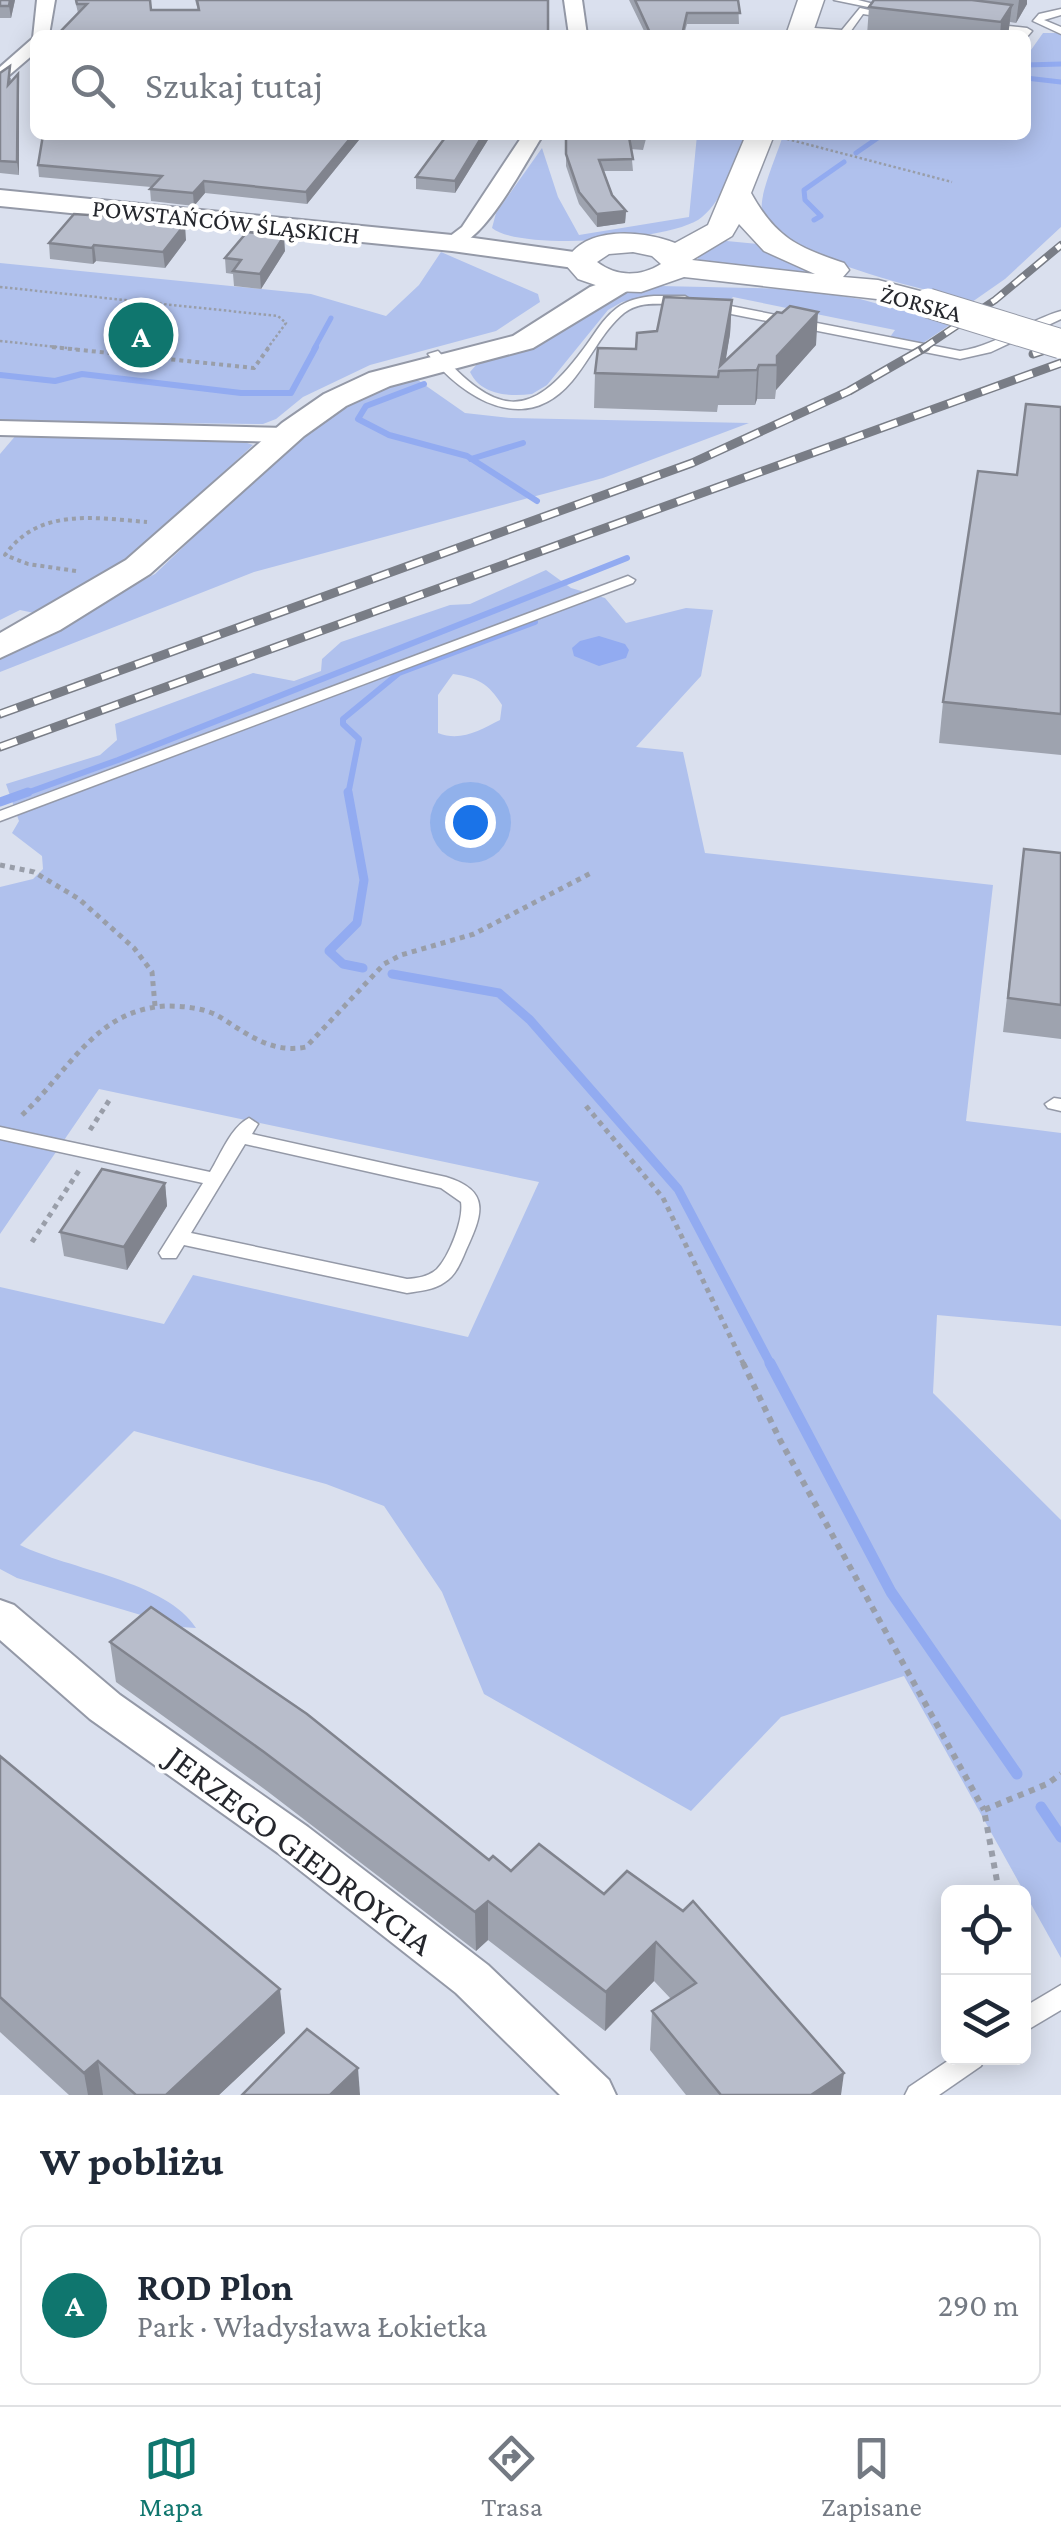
<!DOCTYPE html>
<html lang="pl">
<meta charset="utf-8">
<style>
:root{--surface:#fff;--page:#f6f6f7;--text:#1f2937;--muted:#747a83;--line:#e0e1e3;--accent:#0f766e}
body{margin:0;font-family:"Crimson Pro",serif;background:var(--page);color:var(--text)}
.controls{position:absolute;right:30px;bottom:30px;display:grid;overflow:hidden;border-radius:15px;box-shadow:0 5px 25px #0003}
.controls button{width:90px;height:90px;display:grid;place-items:center;padding:0;border:0;border-bottom:2px solid var(--line);background:var(--surface);color:var(--text);font:50px sans-serif}
.you{position:absolute;left:470px;top:822px;width:35px;height:35px;margin:-25px;border:8px solid #fff;border-radius:50%;background:#1a73e8;box-shadow:0 0 0 15px #1a73e833}
.badge{display:grid;place-items:center;width:65px;height:65px;border-radius:50%;background:var(--accent);color:#fff;font-size:32px;font-weight:700}
.pin{position:absolute;translate:-50% -50%;border:5px solid #fff;box-shadow:0 2px 10px #0006}
.list{margin:0;padding:0;list-style:none}
h2{display:flex;justify-content:space-between;align-items:center;height:130px;margin:0;padding:0 40px;font-size:42px}
h2 small{font-size:32px;font-weight:400;color:var(--muted)}
.list li{display:grid;grid-template-columns:65px 1fr auto;gap:30px;align-items:center;box-sizing:border-box;height:160px;margin:0 20px 20px;padding:0 20px;border:2px solid var(--line);border-radius:15px}
.list b{display:block;font-size:38px;white-space:nowrap}
.list p{margin:0;font-size:32px;white-space:nowrap;color:var(--muted)}
.list em{font-size:32px;font-style:normal;color:var(--muted)}
.icon{flex:none;width:55px;height:55px;fill:none;stroke:currentColor;stroke-width:2;stroke-linecap:round;stroke-linejoin:round}
.map{position:relative;flex:none;width:1061px;height:2095px;overflow:hidden}
.search{position:absolute;background:var(--surface);box-shadow:0 5px 25px #0003;left:30px;right:30px;top:30px;height:110px;display:flex;align-items:center;gap:25px;box-sizing:border-box;padding:0 35px;border-radius:15px;color:var(--muted);font-size:38px}
.sheet{height:310px;background:var(--surface)}
nav{display:flex;justify-content:space-around;align-items:center;box-sizing:border-box;height:140px;border-top:2px solid var(--line);background:var(--surface);font-size:28px;color:var(--muted)}
nav a{display:grid;justify-items:center;gap:5px}
nav .on{color:var(--accent)}
.map>svg:first-child{display:block}
.green{fill:#b0c1ed;fill-rule:evenodd}
.water{fill:#92abf1}
.lines{fill:none;stroke-linecap:round;stroke-linejoin:round}
.stream-far3{stroke:#92abf1;stroke-width:5}
.stream-far2{stroke:#92abf1;stroke-width:6}
.stream-far1{stroke:#92abf1;stroke-width:9}
.stream{stroke:#92abf1;stroke-width:11}
.service-casing{stroke:#9499a7;stroke-width:3}
.minor-casing{stroke:#9499a7;stroke-width:4}
.tertiary-casing{stroke:#9499a7;stroke-width:4}
.secondary-casing{stroke:#9499a7;stroke-width:3}
.path-far3{stroke:#999ea9;stroke-width:2.5;stroke-dasharray:2.5 2.5;stroke-linecap:butt}
.path-far2{stroke:#999ea9;stroke-width:4;stroke-dasharray:4 4;stroke-linecap:butt}
.path-far1{stroke:#999ea9;stroke-width:5;stroke-dasharray:5 5;stroke-linecap:butt}
.path{stroke:#999ea9;stroke-width:6;stroke-dasharray:6 6;stroke-linecap:butt}
.service{fill:#fff;fill-rule:evenodd}
.minor{fill:#fff;fill-rule:evenodd}
.tertiary{fill:#fff;fill-rule:evenodd}
.secondary{fill:#fff;fill-rule:evenodd}
.rail-far1-casing{stroke:#797d86;stroke-width:8}
.rail-casing{stroke:#797d86;stroke-width:9}
.rail-far1{stroke:#fff;stroke-width:5;stroke-dasharray:14;stroke-linecap:butt}
.rail{stroke:#fff;stroke-width:6;stroke-dasharray:18;stroke-linecap:butt}
.secondary-bridge-casing{stroke:#9499a7;stroke-width:31;stroke-linecap:butt}
.secondary-bridge{stroke:#fff;stroke-width:29}
.wall{fill:#9ea3af}
.shaded-wall{fill:#81848e}
.building{fill:#b8bdcb;stroke:#81848e;stroke-width:2.5}
.labels{text-anchor:middle;stroke-width:8;stroke-linejoin:round;paint-order:stroke}
.far-street-label{font-size:25px;fill:#25272d;stroke:#fff}
.near-street-label{font-size:35px;fill:#25272d;stroke:#fff}
</style>
<div class="map">
<svg width="1061" height="2095" viewBox="0 0 1061 2095">
<rect width="100%" height="100%" fill="#dae0ee"/>
<g class="green">
<path d="M1043,33H1061V227L1005,279L972,302C930,290 771,257 762,210C759,194 778,153 783,135H1026V57Z"/>
<path d="M697,135H745C734,162 725,198 702,217C675,241 519,251 492,228L496,213L542,148L558,197L579,235L689,217Z"/>
<polygon points="716,240 758,244 817,274 699,261 696,255"/>
<polygon points="441,252 538,294 540,302 496,331 370,365 303,397 276,419 263,424 0,421 0,263 311,294 386,316 419,285"/>
<path d="M659,286L795,289L860,299L951,324L920,345L890,337L895,330L733,297L726,304L653,295L622,302L608,310L547,385L532,394C509,397 481,395 470,372L477,364L520,350L620,291Z"/>
<polygon points="412,376 465,413 511,418 749,423 603,478 254,572 0,672 0,656 155,574 323,414"/>
<polygon points="17,434 244,442 253,445 158,534 121,563 34,613 20,610 0,620 0,454"/>
<path d="M546,570L571,588L605,598L626,623L686,608L713,610L701,676L636,747L683,752L705,853L993,885L966,1121L1061,1133V1326L937,1315L933,1393L1061,1520V1958L904,1676L781,1717L691,1811L484,1694L442,1592L384,1506L326,1484L134,1431L20,1545C68,1569 168,1582 196,1628L181,1627L17,1578L0,1569V1287L164,1324L193,1275L468,1337L539,1182L99,1089L0,1234V887L33,879L43,869L42,856L12,833L19,821L6,784L100,755L117,740L115,724L253,673L294,681L321,671L322,659L341,642L450,605L470,604ZM453,674C478,678 488,683 502,705L500,720C480,730 461,742 438,733V695Z"/>
</g>
<polygon class="water" points="599,636 625,644 629,650 626,658 599,666 574,656 572,648 580,641"/>
<g class="lines">
<g class="stream-far3">
<polyline points="1026,65 1061,64"/>
<polyline points="1026,78 1061,82"/>
<polyline points="856,153 882,135"/>
<polyline points="814,220 821,216 805,200 804,190 844,162"/>
<polyline points="314,349 331,318"/>
</g>
<g class="stream-far2">
<polyline points="0,375 55,381 82,374 241,393 291,393 316,347"/>
<polyline points="424,384 366,406 358,419 389,435 467,456 537,501"/>
<polyline points="471,459 523,443"/>
<polyline points="21,795 118,760 627,558"/>
<polyline points="348,795 359,739 343,724 343,719 399,673 535,622"/>
</g>
<g class="stream-far1">
<polyline points="348,792 364,880 357,923 329,951 343,964 363,968"/>
<polyline points="0,802 28,792"/>
<polyline points="392,974 499,993 530,1020 678,1189 771,1365"/>
</g>
<g class="stream">
<polyline points="770,1363 891,1592 1017,1774"/>
<polyline points="1041,1807 1061,1837"/>
</g>
<defs>
<g id="service">
<polygon points="834,0 858,0 878,5 873,8"/>
<polygon points="860,8 893,15 888,18 863,14 848,35 801,33 796,30 801,27 842,30"/>
<polygon points="1061,9 1061,15 1044,20 1061,27 1061,34 1033,21 1039,14"/>
<polygon points="989,24 1027,28 1032,31 1026,38 1021,33 986,29 984,27"/>
<path d="M654,296H685L691,300C672,310 647,296 624,313C602,331 590,360 572,381C525,437 464,399 428,354L438,351C496,415 529,422 582,351C593,337 602,319 617,308C627,300 641,297 654,296Z"/>
<path d="M710,302L960,351C996,346 1026,321 1061,311V319L991,352L960,359L706,309L704,306Z"/>
<polygon points="628,576 635,580 633,583 0,821 0,811"/>
<polygon points="1054,1098 1061,1099 1061,1111 1048,1108 1045,1104"/>
<path d="M249,1118L258,1124L252,1134L446,1177C492,1191 482,1215 466,1250C461,1262 456,1275 445,1282C434,1290 420,1291 407,1293L184,1245L176,1258H162L159,1253L203,1183L0,1139V1127L210,1172C221,1154 231,1127 249,1118ZM245,1144L441,1188L461,1202C464,1219 449,1257 437,1269C428,1277 418,1278 407,1279L191,1233Z"/>
<polygon points="1061,1985 1061,2010 1024,2032 1024,2007"/>
<polygon points="952,2058 985,2058 981,2066 939,2095 905,2095 909,2087"/>
</g>
<g id="minor">
<polygon points="37,0 55,0 49,35 35,35 35,53 0,83 0,67 33,38"/>
<polygon points="564,0 582,0 587,35 569,35"/>
<path d="M523,135H543C525,162 479,255 445,247L441,243L462,227Z"/>
<polygon points="0,421 286,428 298,435 286,442 0,435"/>
<polygon points="0,1600 14,1605 120,1695 308,1827 488,1965 609,2080 616,2095 560,2095 456,1993 278,1853 90,1719 0,1640"/>
</g>
<g id="tertiary">
<polygon points="0,190 452,235 581,253 595,261 581,269 452,251 0,206"/>
<polygon points="628,274 638,276 642,282 533,348 390,386 346,406 304,436 150,574 60,630 0,658 0,633 126,560 282,423 324,394 369,373 513,336 590,287"/>
</g>
<g id="secondary">
<polygon points="798,0 824,0 812,35 786,35"/>
<path d="M746,135H774L751,193C776,238 797,247 844,263L849,270L843,277L878,280L939,296L944,303L939,310L928,313L877,299L684,277L641,292L613,291L578,279L565,264C581,225 642,230 675,243L708,225ZM739,224L764,251L815,274L692,260L732,236ZM633,252L652,256L661,264C640,277 617,277 597,262L609,254Z"/>
</g>
</defs>
<use href="#service" class="service-casing"/>
<use href="#minor" class="minor-casing"/>
<use href="#tertiary" class="tertiary-casing"/>
<use href="#secondary" class="secondary-casing"/>
<g class="path-far3">
<polyline points="787,139 952,182"/>
<polyline points="0,287 278,316 286,323 267,349"/>
<polyline points="0,341 76,349"/>
</g>
<g class="path-far2">
<polyline points="52,347 254,368 269,347"/>
<path d="M76,571L28,564L5,555C39,507 95,518 147,522"/>
</g>
<g class="path-far1">
<polyline points="0,865 34,872 79,899 134,948 152,972 155,1006"/>
<polyline points="586,1106 663,1198 744,1365"/>
<path d="M22,1115C69,1072 95,1009 167,1006C184,1006 205,1008 220,1017C247,1034 272,1054 306,1047L384,964L401,955L474,934L591,873"/>
<polyline points="90,1130 110,1099"/>
<polyline points="32,1242 80,1169"/>
</g>
<g class="path">
<polyline points="743,1363 780,1440 984,1810"/>
<polyline points="999,1892 984,1810 1047,1784 1061,1774"/>
</g>
<use href="#service" class="service"/>
<use href="#minor" class="minor"/>
<use href="#tertiary" class="tertiary"/>
<use href="#secondary" class="secondary"/>
<defs>
<g id="rail-far1">
<polyline points="922,349 995,300 1061,245"/>
<polyline points="1047,349 1061,344"/>
</g>
<g id="rail">
<polyline points="1033,354 1054,347"/>
<polyline points="0,714 692,463 849,391 926,347"/>
<polyline points="0,747 1061,363"/>
</g>
</defs>
<use href="#rail-far1" class="rail-far1-casing"/>
<use href="#rail" class="rail-casing"/>
<use href="#rail-far1" class="rail-far1"/>
<use href="#rail" class="rail"/>
<defs>
<polyline id="secondary-bridge" points="928,303 1061,344"/>
</defs>
<use href="#secondary-bridge" class="secondary-bridge-casing"/>
<use href="#secondary-bridge" class="secondary-bridge"/>
</g>
<g class="wall">
<polygon points="0,0 15,0 11,18 0,18"/>
<polygon points="75,0 150,0 151,10 198,10 195,0 548,0 548,35 60,35 61,31 78,13"/>
<polygon points="629,0 738,0 739,24 687,24 684,35 646,35"/>
<polygon points="874,0 1027,0 1027,4 1016,23 1010,22 1008,35 867,35 869,7"/>
<polygon points="0,73 11,78 11,81 19,87 19,175 0,173"/>
<polygon points="363,135 307,204 205,193 194,206 151,201 150,189 151,187 39,177 38,165"/>
<polygon points="398,135 491,135 455,193 416,189 416,177 444,139"/>
<polygon points="566,135 647,135 643,150 631,149 633,171 604,171 612,195 626,211 625,223 597,227 579,204 566,166"/>
<polygon points="173,223 186,240 165,268 96,261 93,264 50,259 49,243"/>
<polygon points="285,251 261,289 234,286 233,274 226,273 225,258"/>
<polygon points="732,300 730,334 725,361 816,345 776,390 775,399 757,399 755,405 718,405 717,412 594,408 595,373 636,349 657,331"/>
<polygon points="1061,407 1061,755 939,743 943,702"/>
<polygon points="1024,849 1061,853 1061,1039 1003,1032"/>
<polygon points="165,1183 167,1206 127,1270 64,1256 60,1232"/>
<polygon points="110,1642 489,1860 511,1871 539,1844 841,2095 686,2095 650,2050 652,2011 671,1999 654,1981 605,2031 488,1940 476,1951 267,1791 116,1682"/>
<polygon points="0,1756 285,2033 219,2095 69,2095 0,2032"/>
</g>
<g class="shaded-wall">
<polygon points="10,0 15,0 11,18 9,6"/>
<polygon points="1019,0 1027,0 1027,4 1016,23"/>
<polygon points="1012,5 1008,35 1000,35 1001,22"/>
<polygon points="18,74 19,87 19,175 17,162"/>
<polygon points="353,135 363,135 307,204 306,192"/>
<polygon points="483,135 491,135 455,193 455,181"/>
<polygon points="204,181 205,193 194,206 193,193"/>
<polygon points="173,211 174,227 163,222"/>
<polygon points="626,211 625,223 597,227 597,214"/>
<polygon points="185,224 186,240 165,268 163,252"/>
<polygon points="284,236 285,251 261,289 260,274"/>
<polygon points="94,245 96,261 93,264 92,248"/>
<polygon points="732,300 730,334 724,371 720,371"/>
<polygon points="818,312 816,345 776,390 777,356"/>
<polygon points="759,365 757,399 755,405 757,370"/>
<polygon points="165,1183 167,1206 127,1270 124,1247"/>
<polygon points="488,1901 488,1940 476,1951 475,1912"/>
<polygon points="656,1942 654,1981 605,2031 606,1992"/>
<polygon points="280,1989 285,2033 219,2095 166,2095"/>
<polygon points="98,2061 103,2095 88,2095 84,2073"/>
<polygon points="358,2068 360,2095 330,2095"/>
<polygon points="844,2073 841,2095 811,2095"/>
</g>
<g class="building">
<polygon points="0,0 10,0 9,6 0,6"/>
<polygon points="76,0 150,0 151,10 199,10 197,0 548,0 548,35 60,35 61,31 87,4 77,4"/>
<polygon points="635,0 738,0 740,13 687,13 682,35 632,35 651,35"/>
<polygon points="874,0 972,0 1012,5 1001,22 869,7"/>
<polygon points="10,66 8,85 18,74 17,162 0,161 0,73"/>
<polygon points="43,135 353,135 306,192 204,181 193,193 150,189 162,176 38,165"/>
<polygon points="447,135 483,135 455,181 416,177"/>
<polygon points="566,135 644,135 644,138 629,137 633,159 599,160 612,195 626,211 597,214 579,192 566,154"/>
<polygon points="129,207 173,211 163,222 185,224 163,252 94,245 92,248 49,243 74,214 119,217"/>
<polygon points="247,232 284,236 260,274 233,271 241,260 225,258"/>
<polygon points="664,297 732,300 720,366 777,312 782,313 790,306 818,312 777,356 777,365 759,365 757,370 719,371 718,377 595,373 598,348 636,349 637,333 657,331"/>
<polygon points="1026,404 1061,407 1061,714 943,702 978,471 1017,475"/>
<polygon points="1024,849 1061,853 1061,1005 1008,998"/>
<polygon points="102,1169 165,1183 124,1247 60,1232"/>
<polygon points="151,1607 307,1714 489,1860 493,1856 511,1871 539,1844 604,1894 627,1871 683,1911 693,1901 844,2073 811,2095 721,2095 652,2011 696,1983 656,1942 606,1992 488,1901 475,1912 264,1752 110,1642"/>
<polygon points="0,1756 280,1989 166,2095 136,2095 98,2061 84,2073 0,1997"/>
<polygon points="307,2029 358,2068 330,2095 242,2095"/>
</g>
<g class="labels">
<g class="far-street-label">
<text transform="translate(226 221) rotate(6)" y="9">POWSTAŃCÓW ŚLĄSKICH</text>
<text transform="translate(921 303) rotate(15)" y="9">ŻORSKA</text>
</g>
<g class="near-street-label">
<text transform="translate(300 1850) rotate(37)" y="12">JERZEGO GIEDROYCIA</text>
</g>
</g>
</svg>
<div class="controls">
<button><svg class="icon" aria-label="locate" viewBox="0 0 24 24"><circle cx="12" cy="12" r="6"/><path d="M12 2v4M12 18v4M2 12h4M18 12h4"/></svg></button>
<button><svg class="icon" aria-label="layers" viewBox="0 0 24 24"><path d="M12 4l9 5-9 5-9-5zM3 14l9 5 9-5"/></svg></button>
</div>
<div class="you"></div>
<div class="pin badge" style="left:141px;top:335px">A</div>
<div class="search"><svg class="icon" aria-label="search" viewBox="0 0 24 24"><circle cx="10" cy="10" r="6"/><path d="M15 15l6 6"/></svg>Szukaj tutaj</div>
</div>
<section class="sheet">
<h2>W pobliżu<small></small></h2>
<ul class="list">
<li><span class="badge">A</span><div><b>ROD Plon</b><p>Park · Władysława Łokietka</p></div><em>290 m</em></li>
</ul>
</section>
<nav>
<a class="on"><svg class="icon" aria-label="map" viewBox="0 0 24 24"><path d="M3 6l6-2 6 2 6-2v14l-6 2-6-2-6 2zM9 4v14M15 6v14"/></svg>Mapa</a>
<a><svg class="icon" aria-label="directions" viewBox="0 0 24 24"><path d="M12 3l9 9-9 9-9-9zM9 14v-3h6M13 9l2 2-2 2"/></svg>Trasa</a>
<a><svg class="icon" aria-label="saved" viewBox="0 0 24 24"><path d="M7 4h10v16l-5-4-5 4z"/></svg>Zapisane</a>
</nav>
